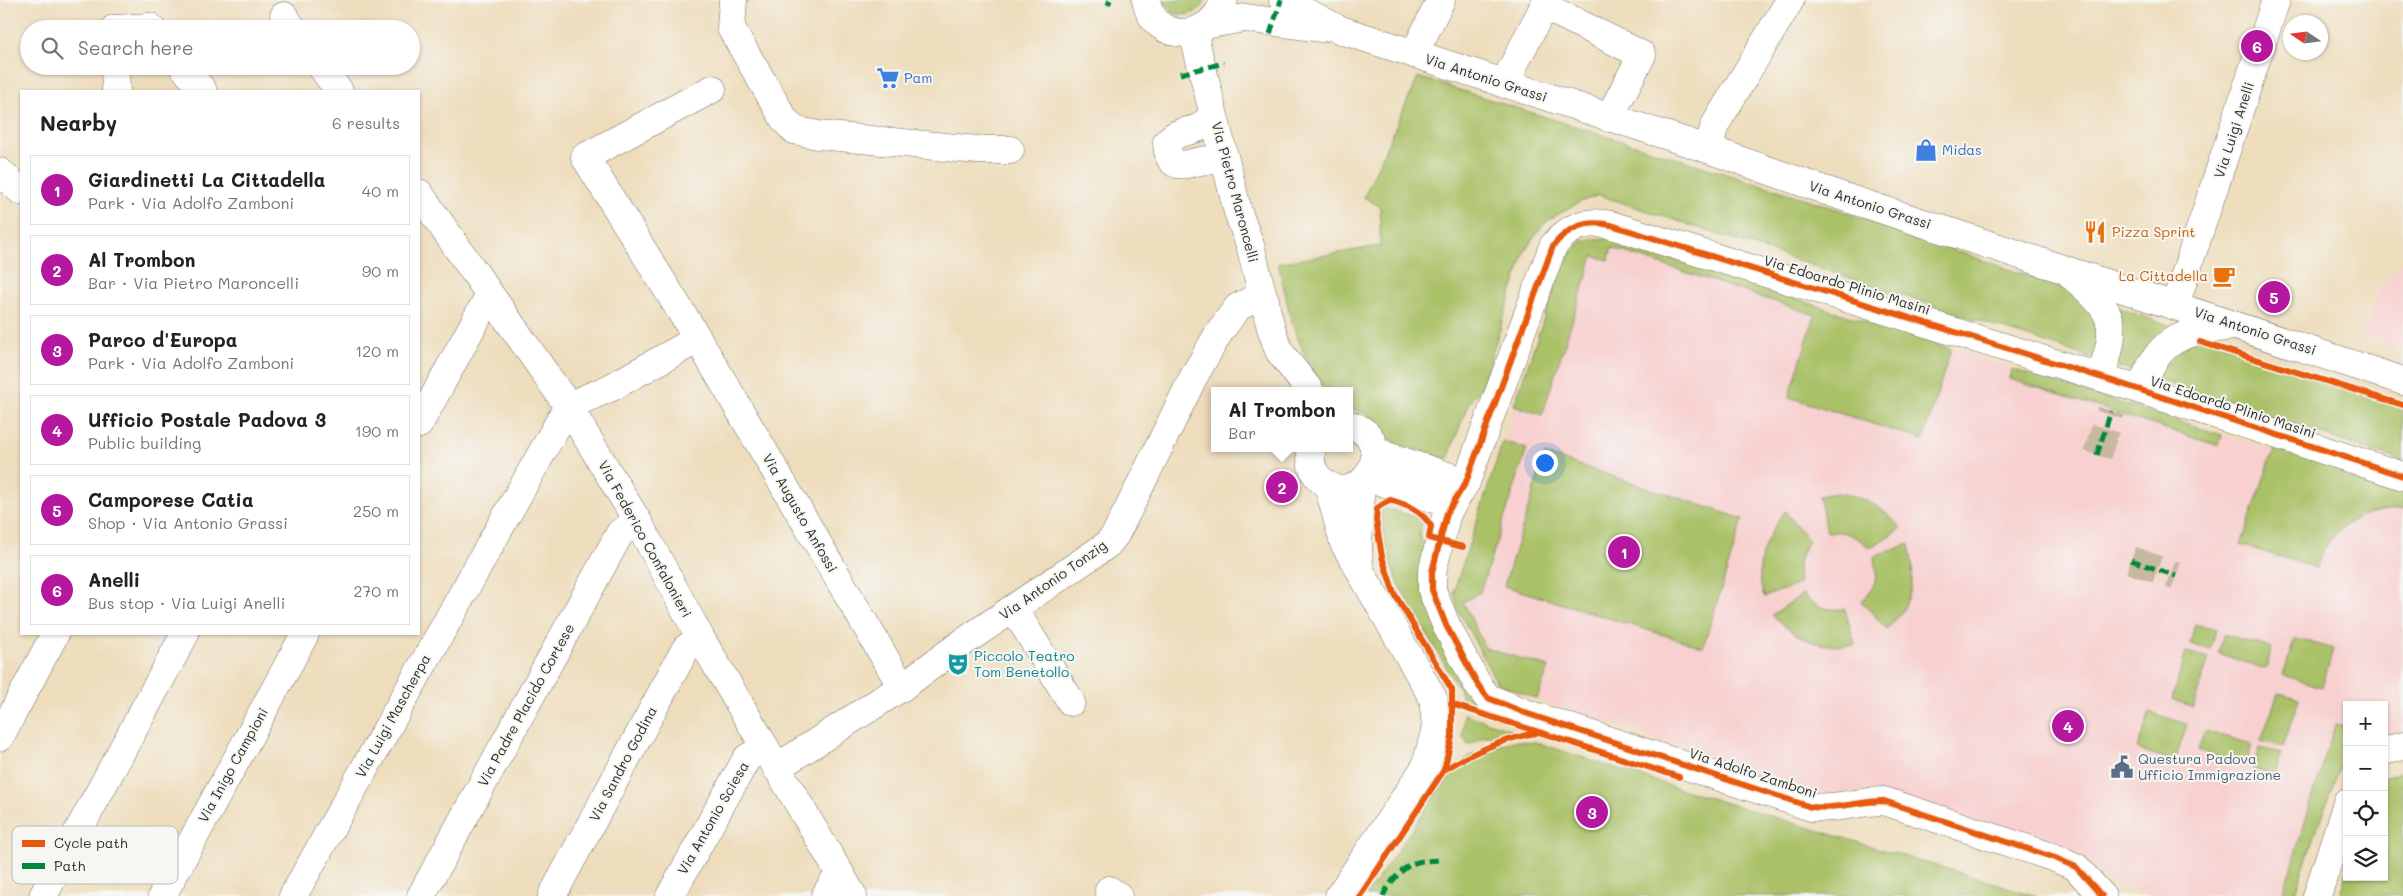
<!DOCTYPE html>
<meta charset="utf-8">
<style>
:root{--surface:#fff;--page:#f2f2f2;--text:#222;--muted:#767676;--line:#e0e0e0;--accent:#b5179e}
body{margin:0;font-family:Mali,sans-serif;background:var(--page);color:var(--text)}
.controls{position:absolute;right:15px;bottom:15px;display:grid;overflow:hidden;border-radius:0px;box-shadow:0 1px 4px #0004}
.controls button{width:45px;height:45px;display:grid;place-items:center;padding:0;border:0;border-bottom:1px solid var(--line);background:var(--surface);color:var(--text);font:25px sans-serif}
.compass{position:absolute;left:2283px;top:15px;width:45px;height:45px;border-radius:50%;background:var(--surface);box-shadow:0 1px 4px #0004;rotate:283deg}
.you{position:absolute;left:1544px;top:462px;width:18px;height:18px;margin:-12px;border:4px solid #fff;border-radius:50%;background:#1a73e8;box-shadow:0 0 0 8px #1a73e833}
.badge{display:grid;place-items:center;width:32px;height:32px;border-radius:50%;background:var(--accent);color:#fff;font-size:16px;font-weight:700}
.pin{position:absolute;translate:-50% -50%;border:2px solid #fff;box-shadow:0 1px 5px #0006}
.popup{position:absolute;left:1211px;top:387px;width:142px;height:65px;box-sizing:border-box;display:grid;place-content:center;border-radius:0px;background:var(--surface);filter:drop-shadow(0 1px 4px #0005);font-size:16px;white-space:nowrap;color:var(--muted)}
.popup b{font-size:19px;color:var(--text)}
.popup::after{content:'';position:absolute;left:50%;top:100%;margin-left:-10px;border:10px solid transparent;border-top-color:var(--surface)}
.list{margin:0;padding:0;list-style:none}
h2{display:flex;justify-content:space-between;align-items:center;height:65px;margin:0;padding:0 20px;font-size:21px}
h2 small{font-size:16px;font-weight:400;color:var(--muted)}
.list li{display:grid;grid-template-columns:32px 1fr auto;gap:15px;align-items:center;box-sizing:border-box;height:70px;margin:0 10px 10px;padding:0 10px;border:1px solid var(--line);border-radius:0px}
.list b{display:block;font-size:19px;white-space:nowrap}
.list p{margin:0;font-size:16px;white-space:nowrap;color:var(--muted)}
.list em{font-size:16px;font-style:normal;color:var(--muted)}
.icon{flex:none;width:28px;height:28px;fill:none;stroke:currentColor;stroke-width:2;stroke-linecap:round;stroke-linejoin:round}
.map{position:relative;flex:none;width:2403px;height:896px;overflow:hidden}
.search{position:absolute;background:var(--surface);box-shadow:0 1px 4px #0004;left:20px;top:20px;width:400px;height:55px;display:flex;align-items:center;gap:12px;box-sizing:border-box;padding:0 18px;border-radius:28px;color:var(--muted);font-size:19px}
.panel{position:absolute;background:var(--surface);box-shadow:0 1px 4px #0004;left:20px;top:90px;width:400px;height:545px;border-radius:0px}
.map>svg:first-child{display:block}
.built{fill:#f7d0cf}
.green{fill:#aac167;stroke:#6a7649}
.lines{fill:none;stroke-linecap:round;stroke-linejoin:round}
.minor-tunnel{stroke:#c7b99f;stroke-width:28;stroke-dasharray:28 14;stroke-linecap:butt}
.minor-casing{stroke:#6f695e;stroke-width:29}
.minor{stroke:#fff;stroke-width:28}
.quiet{stroke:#00873e;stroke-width:5;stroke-dasharray:10 5;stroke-linecap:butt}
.cycleway-casing{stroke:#f6f6f2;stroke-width:9}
.cycleway{stroke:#e8590c;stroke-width:6}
.labels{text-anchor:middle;stroke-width:4;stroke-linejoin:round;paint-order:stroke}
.shop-label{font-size:14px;fill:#366cbe;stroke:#f6f6f2;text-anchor:start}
.street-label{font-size:14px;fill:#2b2b2b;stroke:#f6f6f2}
.food-label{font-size:14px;fill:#c56008;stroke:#f6f6f2;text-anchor:start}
.culture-label{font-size:14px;fill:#0d838f;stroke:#f6f6f2;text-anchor:start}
.service-label{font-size:14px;fill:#4e5e75;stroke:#f6f6f2;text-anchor:start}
.key{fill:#f6f6f2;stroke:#b9b9b6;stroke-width:1}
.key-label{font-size:14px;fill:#2b2b2b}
</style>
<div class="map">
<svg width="2403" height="896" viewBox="0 0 2403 896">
<rect width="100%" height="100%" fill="#f6f6f2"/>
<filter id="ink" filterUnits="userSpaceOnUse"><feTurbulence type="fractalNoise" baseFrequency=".02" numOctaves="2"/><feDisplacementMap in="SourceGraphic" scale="10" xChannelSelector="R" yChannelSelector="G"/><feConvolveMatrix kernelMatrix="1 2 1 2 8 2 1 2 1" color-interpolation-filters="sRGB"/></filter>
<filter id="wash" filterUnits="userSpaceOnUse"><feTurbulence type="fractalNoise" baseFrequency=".0096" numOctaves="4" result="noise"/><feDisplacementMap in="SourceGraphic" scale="20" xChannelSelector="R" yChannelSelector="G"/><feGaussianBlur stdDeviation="1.12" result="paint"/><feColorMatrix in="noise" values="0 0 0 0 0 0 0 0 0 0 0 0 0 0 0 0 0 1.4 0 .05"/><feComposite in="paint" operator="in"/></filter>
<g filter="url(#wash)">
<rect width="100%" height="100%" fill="#eeddbc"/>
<g class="built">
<polygon points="1607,238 2113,401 2222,435 2403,486 2403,734 2384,737 2384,705 2347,705 2347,758 2341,765 2316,830 2294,896 2155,896 2114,884 2083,857 1872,791 1823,793 1537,699 1497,683 1457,608 1454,591 1564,260 1583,240"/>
<polygon points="2403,262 2403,350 2362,335 2380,287"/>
</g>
<g class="green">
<path d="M1163,0H1205C1199,14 1186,18 1172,12Z"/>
<path d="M1418,77L1822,204L2403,407V461L1599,195L1580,202L1550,219L1541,227L1525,251L1481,388L1468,404L1448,459L1392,443C1380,423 1373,414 1350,408V391H1326L1323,387L1306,358L1292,324L1278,263L1380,246V207L1364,197Z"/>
<polygon points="1607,238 1951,349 1923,440 1789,397 1815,315 1612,248 1608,260 1593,256 1542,415 1514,405 1564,260 1583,240"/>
<polygon points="2012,369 2222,435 2219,446 2010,379"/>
<polygon points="1503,441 1527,449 1480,592 1463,602 1485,648 1549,667 1537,699 1497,683 1457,608 1454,591"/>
<path d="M2274,449L2403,486V510C2362,508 2328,528 2316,568L2241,545Z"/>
<polygon points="1545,454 1743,519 1703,647 1504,586"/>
<path d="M1837,493C1864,496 1884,508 1901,528L1870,548C1856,536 1846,530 1827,532L1819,496Z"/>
<polygon points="1384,508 1423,519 1419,536 1423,543 1432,546 1485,711 1463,703 1459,689 1401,589 1386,553 1381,518 1381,512"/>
<path d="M1785,511L1809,541C1798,555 1797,567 1799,584L1764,597C1753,563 1765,539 1785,511Z"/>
<path d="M1909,544C1916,579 1914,602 1887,629L1861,601C1875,589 1880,575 1874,557Z"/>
<path d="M1803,594C1816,608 1826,610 1845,609L1855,645C1817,648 1800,641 1772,615Z"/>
<polygon points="2195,624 2216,630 2210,650 2190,644"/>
<polygon points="2224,634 2272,648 2266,669 2218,653"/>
<polygon points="2295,638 2333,649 2322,687 2283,675"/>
<polygon points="2186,652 2209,658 2193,707 2172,699"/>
<polygon points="2278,693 2299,698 2283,747 2261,741"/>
<polygon points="2150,712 2187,724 2175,761 2137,749"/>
<polygon points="1464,714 1512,730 1484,737 1468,745 1463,737"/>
<polygon points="2335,725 2347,728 2347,758 2341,765 2316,830 2294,896 2282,896"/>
<polygon points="2205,731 2252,744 2246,766 2198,750"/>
<polygon points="1513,741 1535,742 1680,789 2037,896 1366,896 1450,774 1470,756"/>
<polygon points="2259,748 2281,753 2275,775 2253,769"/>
<polygon points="2403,771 2403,896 2339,896 2347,872 2347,877 2384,877 2384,778"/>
</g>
</g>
<g filter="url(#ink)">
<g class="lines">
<g class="minor-tunnel">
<polyline points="2097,455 2111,411"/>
<polyline points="2131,560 2176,576"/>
</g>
<defs>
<g id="minor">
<polyline points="733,0 731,28 784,119 794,130 818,135 978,150 1010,150"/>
<path d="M1146,0C1154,45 1212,42 1224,0"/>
<polyline points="1283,0 1338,29 1708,149 1844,197 2403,381"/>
<polyline points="1544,6 1642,55 1609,118"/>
<polyline points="284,16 293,29"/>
<polyline points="1210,24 1245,18 1322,28"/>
<polyline points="114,29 150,27 152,29"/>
<polyline points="1193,32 1238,212 1250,245 1271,328 1279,351 1310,391"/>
<polyline points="1414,54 1441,0"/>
<polyline points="115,66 116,91"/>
<polyline points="183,66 203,91"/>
<polyline points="321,66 339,91"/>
<polyline points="1504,84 1547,0"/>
<path d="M1213,113C1210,117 1206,123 1202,126C1189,133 1179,129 1167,142C1168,181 1194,157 1215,160C1219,161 1223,163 1226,165"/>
<polyline points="1708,149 1715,125 1790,0"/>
<polyline points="0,172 21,191"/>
<polyline points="419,193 568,406 638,522 701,639 853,896"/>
<path d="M2073,277C2116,313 2119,325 2100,377"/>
<polyline points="2175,305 2276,0"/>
<polyline points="698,339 585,157 712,89"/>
<path d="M2141,390C2158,337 2181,332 2234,326"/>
<polyline points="419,424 489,296"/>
<path d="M1312,448C1309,460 1312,472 1321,480C1359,516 1404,441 1350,425"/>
<polyline points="1374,449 1387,456 1466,482"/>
<polyline points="1366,480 1379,481 1451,504"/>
<polyline points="1328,485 1344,543 1433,698 1436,727 1426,766 1339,896"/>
<polyline points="1359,564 1358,549 1361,483"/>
<polyline points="1014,609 1071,702"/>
<polyline points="0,737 55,634"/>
<polyline points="2384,751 2403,746"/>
<polyline points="776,768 902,687 965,641 1107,545 1115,535 1130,506 1194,376 1220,331 1238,307 1254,299 1265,300"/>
<polyline points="1109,890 1118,896"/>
<polyline points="43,896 185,634"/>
<polyline points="162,896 305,634"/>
<polyline points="293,896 568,406 610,388 698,339 902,687"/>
<polyline points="421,896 620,533 638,522"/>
<polyline points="552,896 686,648 701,639"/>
<polyline points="670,896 747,758 764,748"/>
<polyline points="825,896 840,873"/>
<path d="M2102,896L2076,867L2055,858L1884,801C1859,801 1835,810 1811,807L1528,714L1488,698L1478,685L1446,625L1432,590V572L1447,513L1466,482L1553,246C1569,226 1586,220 1611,225L2119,383L2403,476"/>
<polyline points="2317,896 2347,803"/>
</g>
</defs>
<use href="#minor" class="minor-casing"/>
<use href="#minor" class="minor"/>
<g class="quiet">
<polyline points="1108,5 1110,0"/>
<polyline points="1270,34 1281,0"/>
<polyline points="1180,74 1224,63"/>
<polyline points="2097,455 2111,411"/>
<polyline points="2131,560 2176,576"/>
<path d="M1383,896C1388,884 1404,865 1418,862C1425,860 1434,861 1442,860"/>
</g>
<defs>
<g id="cycleway">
<polyline points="2200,342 2403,405"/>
<polyline points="1451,704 1679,777"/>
<path d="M1444,770C1473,752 1502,739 1536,733"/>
<path d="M1360,896L1444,770L1452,737V690L1394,593L1382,557L1376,520L1377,508L1390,500C1407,505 1421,510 1431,526L1429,538L1463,547"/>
<path d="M2102,896L2076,867L2055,858L1884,801C1859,801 1835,810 1811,807L1528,714L1488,698L1478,685L1446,625L1432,590V572L1447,513L1466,482L1553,246C1569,226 1586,220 1611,225L2119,383L2403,476"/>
</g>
</defs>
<use href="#cycleway" class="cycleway-casing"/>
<use href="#cycleway" class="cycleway"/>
</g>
</g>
<defs>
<symbol id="supermarket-bare" viewBox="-9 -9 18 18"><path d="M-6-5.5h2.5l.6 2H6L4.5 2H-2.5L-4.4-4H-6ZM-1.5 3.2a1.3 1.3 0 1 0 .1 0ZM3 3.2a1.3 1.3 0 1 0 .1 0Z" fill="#3f7fe0" stroke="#f6f6f2" stroke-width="2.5" paint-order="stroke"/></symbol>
<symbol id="shop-bare" viewBox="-9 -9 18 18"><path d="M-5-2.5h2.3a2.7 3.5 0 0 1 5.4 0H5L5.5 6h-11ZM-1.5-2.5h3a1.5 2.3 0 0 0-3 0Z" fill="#3f7fe0" stroke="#f6f6f2" stroke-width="2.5" paint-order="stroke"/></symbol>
<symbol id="restaurant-bare" viewBox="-9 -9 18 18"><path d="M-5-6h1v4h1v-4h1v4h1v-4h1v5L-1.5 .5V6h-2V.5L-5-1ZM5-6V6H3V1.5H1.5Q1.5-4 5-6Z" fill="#e8710a" stroke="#f6f6f2" stroke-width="2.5" paint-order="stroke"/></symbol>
<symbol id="cafe-bare" viewBox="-9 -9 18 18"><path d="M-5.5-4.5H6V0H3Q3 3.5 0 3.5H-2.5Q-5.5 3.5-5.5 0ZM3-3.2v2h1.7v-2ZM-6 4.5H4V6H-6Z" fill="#e8710a" stroke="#f6f6f2" stroke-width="2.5" paint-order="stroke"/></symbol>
<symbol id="theatre-bare" viewBox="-9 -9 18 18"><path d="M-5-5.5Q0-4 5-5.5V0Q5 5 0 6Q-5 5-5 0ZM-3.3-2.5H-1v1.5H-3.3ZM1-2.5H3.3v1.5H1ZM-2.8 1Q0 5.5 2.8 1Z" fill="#0f9aa8" stroke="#f6f6f2" stroke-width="2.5" paint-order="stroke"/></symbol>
<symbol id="civic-bare" viewBox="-9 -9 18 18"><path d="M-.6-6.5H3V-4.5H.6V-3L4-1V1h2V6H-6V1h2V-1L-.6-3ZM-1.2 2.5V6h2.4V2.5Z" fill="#5c6f8a" stroke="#f6f6f2" stroke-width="2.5" paint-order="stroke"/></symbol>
</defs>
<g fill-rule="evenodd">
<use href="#supermarket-bare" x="872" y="62" width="32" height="32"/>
<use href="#shop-bare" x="1910" y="134" width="32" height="32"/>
<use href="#restaurant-bare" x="2079" y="216" width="32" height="32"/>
<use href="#cafe-bare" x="2208" y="260" width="32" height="32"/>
<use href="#theatre-bare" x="942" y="648" width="32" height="32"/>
<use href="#civic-bare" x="2106" y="751" width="32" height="32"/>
</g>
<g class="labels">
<g class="shop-label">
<text x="904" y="83">Pam</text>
<text x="1942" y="155">Midas</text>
</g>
<g class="street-label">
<text transform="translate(1486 78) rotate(18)" y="5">Via Antonio Grassi</text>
<text transform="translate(2234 130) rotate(-72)" y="5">Via Luigi Anelli</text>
<text transform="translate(1235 192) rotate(75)" y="5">Via Pietro Maroncelli</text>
<text transform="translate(1870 205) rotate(18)" y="5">Via Antonio Grassi</text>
<text transform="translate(1847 285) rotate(17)" y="5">Via Edoardo Plinio Masini</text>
<text transform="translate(2255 331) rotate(18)" y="5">Via Antonio Grassi</text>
<text transform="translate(2233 407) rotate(18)" y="5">Via Edoardo Plinio Masini</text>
<text transform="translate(800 513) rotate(60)" y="5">Via Augusto Anfossi</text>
<text transform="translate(645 539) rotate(61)" y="5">Via Federico Confalonieri</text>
<text transform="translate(1053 580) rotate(-35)" y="5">Via Antonio Tonzig</text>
<text transform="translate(526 705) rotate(-61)" y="5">Via Padre Placido Cortese</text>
<text transform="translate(393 716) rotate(-61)" y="5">Via Luigi Mascherpa</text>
<text transform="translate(623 764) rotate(-62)" y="5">Via Sandro Godina</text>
<text transform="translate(233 765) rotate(-61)" y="5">Via Inigo Campioni</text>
<text transform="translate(1753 773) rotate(18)" y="5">Via Adolfo Zamboni</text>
<text transform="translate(713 818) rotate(-60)" y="5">Via Antonio Sciesa</text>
</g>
<g class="food-label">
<text x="2112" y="237">Pizza Sprint</text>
<text x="2208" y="281" text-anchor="end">La Cittadella</text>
</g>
<g class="culture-label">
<text x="974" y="661">Piccolo Teatro<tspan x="974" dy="16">Tom Benetollo</tspan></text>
</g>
<g class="service-label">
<text x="2138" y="764">Questura Padova<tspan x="2138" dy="16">Ufficio Immigrazione</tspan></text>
</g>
</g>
<rect x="12" y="826" width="166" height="58" rx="8" class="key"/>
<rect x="22" y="840" width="23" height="7" fill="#e8590c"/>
<rect x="22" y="863" width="23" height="6" fill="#00873e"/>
<g class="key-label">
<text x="54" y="848">Cycle path</text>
<text x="54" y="871">Path</text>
</g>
</svg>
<div class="controls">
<button>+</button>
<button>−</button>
<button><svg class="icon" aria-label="locate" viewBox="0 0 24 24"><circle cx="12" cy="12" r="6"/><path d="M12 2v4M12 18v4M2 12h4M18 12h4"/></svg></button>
<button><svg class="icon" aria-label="layers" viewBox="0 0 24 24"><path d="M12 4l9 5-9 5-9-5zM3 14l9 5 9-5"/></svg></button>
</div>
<svg class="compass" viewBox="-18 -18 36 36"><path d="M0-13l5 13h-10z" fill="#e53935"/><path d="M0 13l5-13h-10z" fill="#767676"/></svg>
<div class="you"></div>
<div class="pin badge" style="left:1624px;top:552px">1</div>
<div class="pin badge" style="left:1282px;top:487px">2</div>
<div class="popup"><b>Al Trombon</b>Bar</div>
<div class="pin badge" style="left:1592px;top:812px">3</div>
<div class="pin badge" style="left:2068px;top:726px">4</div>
<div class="pin badge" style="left:2274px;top:297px">5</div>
<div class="pin badge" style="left:2257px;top:46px">6</div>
<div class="search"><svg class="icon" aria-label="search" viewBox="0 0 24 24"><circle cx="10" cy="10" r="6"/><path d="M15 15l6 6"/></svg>Search here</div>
<section class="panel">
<h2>Nearby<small>6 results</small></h2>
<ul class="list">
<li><span class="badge">1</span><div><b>Giardinetti La Cittadella</b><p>Park · Via Adolfo Zamboni</p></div><em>40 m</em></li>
<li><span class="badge">2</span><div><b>Al Trombon</b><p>Bar · Via Pietro Maroncelli</p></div><em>90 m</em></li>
<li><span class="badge">3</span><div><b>Parco d'Europa</b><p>Park · Via Adolfo Zamboni</p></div><em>120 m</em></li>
<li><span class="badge">4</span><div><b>Ufficio Postale Padova 3</b><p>Public building</p></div><em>190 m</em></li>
<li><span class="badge">5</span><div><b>Camporese Catia</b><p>Shop · Via Antonio Grassi</p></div><em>250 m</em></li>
<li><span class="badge">6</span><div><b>Anelli</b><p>Bus stop · Via Luigi Anelli</p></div><em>270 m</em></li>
</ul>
</section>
</div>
